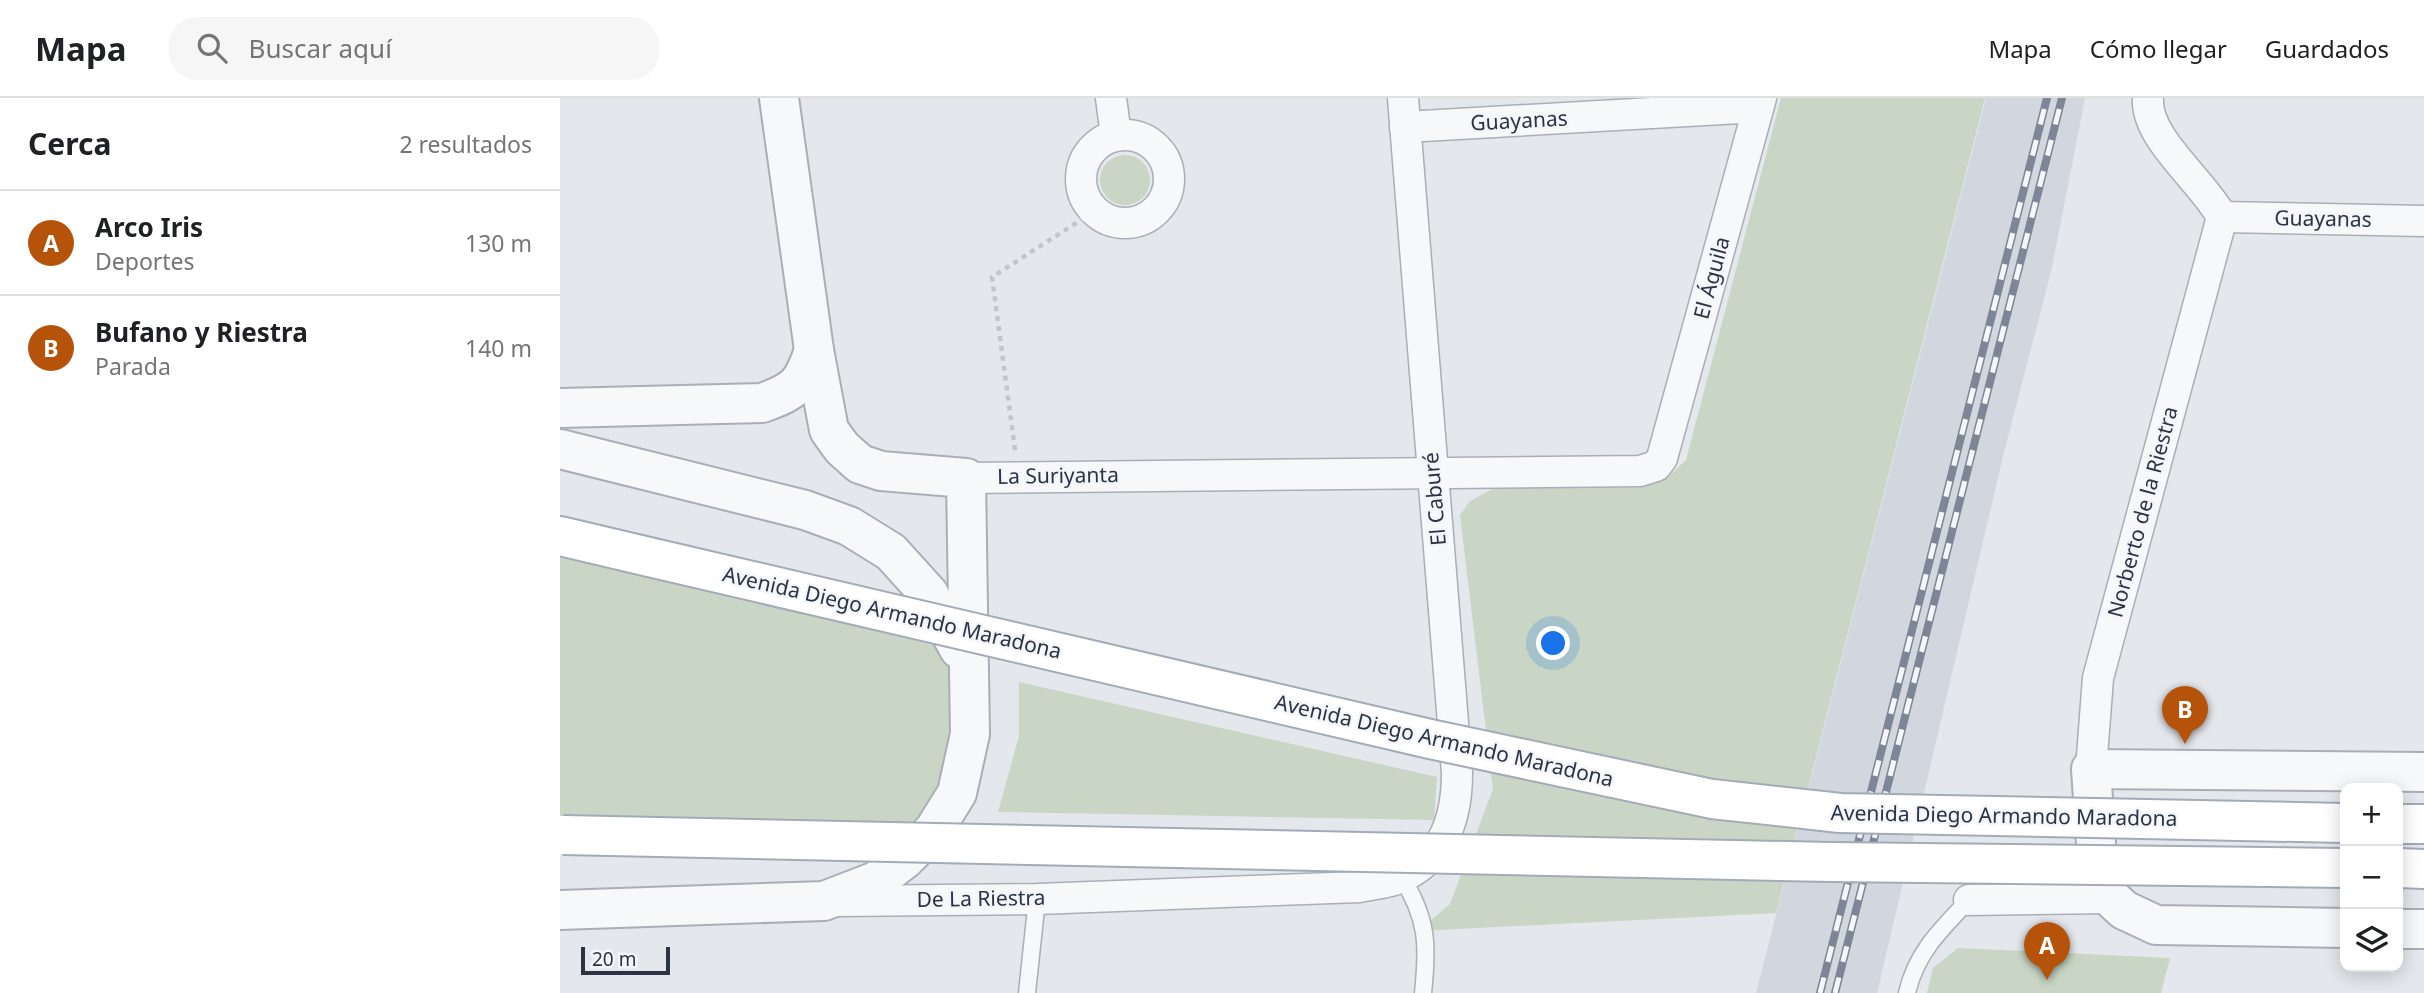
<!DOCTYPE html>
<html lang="es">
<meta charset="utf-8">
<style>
:root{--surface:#fff;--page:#f6f6f6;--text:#202124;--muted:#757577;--line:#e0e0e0;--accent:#b45309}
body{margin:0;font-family:"Noto Sans",sans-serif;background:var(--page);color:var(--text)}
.controls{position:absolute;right:21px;bottom:21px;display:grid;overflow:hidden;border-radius:14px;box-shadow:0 4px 18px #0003}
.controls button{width:63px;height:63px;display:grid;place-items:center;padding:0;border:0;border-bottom:2px solid var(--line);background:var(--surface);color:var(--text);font:35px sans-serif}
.scale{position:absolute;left:21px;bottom:18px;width:89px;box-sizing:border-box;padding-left:7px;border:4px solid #2b3445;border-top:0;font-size:19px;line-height:24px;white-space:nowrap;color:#2b3445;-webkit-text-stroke:5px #f4f6f9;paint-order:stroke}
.you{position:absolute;left:994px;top:546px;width:24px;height:24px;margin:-18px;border:5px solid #fff;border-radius:50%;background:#1a73e8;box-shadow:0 0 0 10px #1a73e833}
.badge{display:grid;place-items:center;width:46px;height:46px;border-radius:50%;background:var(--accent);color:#fff;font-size:23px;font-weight:700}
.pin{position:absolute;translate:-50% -58px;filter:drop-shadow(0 2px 4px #0008)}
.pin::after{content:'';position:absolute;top:37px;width:24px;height:21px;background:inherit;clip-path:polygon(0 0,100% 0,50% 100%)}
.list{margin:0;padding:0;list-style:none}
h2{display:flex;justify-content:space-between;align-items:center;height:91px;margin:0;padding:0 28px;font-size:30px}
h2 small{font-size:23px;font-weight:400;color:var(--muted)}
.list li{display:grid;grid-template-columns:46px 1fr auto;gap:21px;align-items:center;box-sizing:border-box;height:105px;padding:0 28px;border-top:2px solid var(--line)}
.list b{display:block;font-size:26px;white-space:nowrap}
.list p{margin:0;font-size:23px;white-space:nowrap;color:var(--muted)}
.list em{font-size:23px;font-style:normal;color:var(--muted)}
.icon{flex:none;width:38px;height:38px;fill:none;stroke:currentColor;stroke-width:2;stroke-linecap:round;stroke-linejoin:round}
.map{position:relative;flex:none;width:1864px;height:895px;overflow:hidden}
header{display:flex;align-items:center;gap:42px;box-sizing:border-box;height:98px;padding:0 35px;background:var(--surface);border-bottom:2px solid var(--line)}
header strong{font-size:33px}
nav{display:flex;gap:38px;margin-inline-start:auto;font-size:24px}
.search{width:490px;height:63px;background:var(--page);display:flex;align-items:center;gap:18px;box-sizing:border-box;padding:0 24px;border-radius:28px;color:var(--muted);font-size:26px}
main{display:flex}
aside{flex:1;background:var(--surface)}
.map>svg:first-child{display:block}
.built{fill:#d2d6de}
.green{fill:#c9d6c5}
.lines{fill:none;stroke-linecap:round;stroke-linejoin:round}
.service-casing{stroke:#a9aeb7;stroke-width:19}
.minor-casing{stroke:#a9aeb7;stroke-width:33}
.tertiary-casing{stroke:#a9aeb7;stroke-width:42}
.primary-casing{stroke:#a3abb8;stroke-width:42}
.path{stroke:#c2c5cb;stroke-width:4.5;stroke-dasharray:5 5;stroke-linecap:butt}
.service{stroke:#f7f8fa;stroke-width:16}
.minor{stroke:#f7f8fa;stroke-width:30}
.tertiary{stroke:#f7f8fa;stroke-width:38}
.primary{stroke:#fff;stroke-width:38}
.rail-casing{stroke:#7d8696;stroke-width:8}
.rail{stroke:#f4f6f9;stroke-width:5;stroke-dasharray:16;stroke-linecap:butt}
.primary-bridge-casing{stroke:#a3abb8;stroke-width:42;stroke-linecap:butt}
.primary-bridge{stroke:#fff;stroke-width:38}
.labels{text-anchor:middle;stroke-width:5;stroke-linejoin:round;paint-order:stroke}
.street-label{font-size:21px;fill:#2b3445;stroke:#f4f6f9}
</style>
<header>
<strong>Mapa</strong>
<div class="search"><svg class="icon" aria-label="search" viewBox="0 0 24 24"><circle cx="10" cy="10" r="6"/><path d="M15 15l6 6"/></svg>Buscar aquí</div>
<nav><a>Mapa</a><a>Cómo llegar</a><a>Guardados</a></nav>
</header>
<main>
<aside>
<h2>Cerca<small>2 resultados</small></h2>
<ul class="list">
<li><span class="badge">A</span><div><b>Arco Iris</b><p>Deportes</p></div><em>130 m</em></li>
<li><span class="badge">B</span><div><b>Bufano y Riestra</b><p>Parada</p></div><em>140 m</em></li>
</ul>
</aside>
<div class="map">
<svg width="1864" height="895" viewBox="0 0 1864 895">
<rect width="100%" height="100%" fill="#e4e7ec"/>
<polygon class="built" points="1426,0 1525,0 1491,174 1444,354 1317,895 1196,895"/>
<g class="green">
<polygon points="1221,0 1425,0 1216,815 858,833 890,806 933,691 900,417 910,403 936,389 1085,385 1109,378 1126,362"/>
<circle cx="565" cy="82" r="25"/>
<polygon points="0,457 381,549 396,578 397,639 380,699 357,732 0,726"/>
<polygon points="459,584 877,679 874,722 438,714 459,638"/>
<polygon points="1398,850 1610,860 1601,895 1367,895 1373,870"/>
</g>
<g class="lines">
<defs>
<g id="service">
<path d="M842,780C868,821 868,848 863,895"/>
<polyline points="467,895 477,801"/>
<path d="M1347,895C1356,855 1381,831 1409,802"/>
</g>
<g id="minor">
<polyline points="551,0 556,38"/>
<polyline points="845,29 1198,9"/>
<circle cx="565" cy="81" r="44"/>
<polyline points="1662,119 1864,123"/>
<polyline points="406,380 1080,373 1096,368 1102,360 1201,0"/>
<path d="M1531,671L1538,580L1662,119C1642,82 1585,40 1588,0"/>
<polyline points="1409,802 1551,800"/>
<path d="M279,803L477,801L800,789C813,786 830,785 842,779C885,759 897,718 897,675L843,0"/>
</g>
<g id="tertiary">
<path d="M0,310L202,305C236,293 243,286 254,252"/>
<polyline points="0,351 245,412 289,428 331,454 369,496 399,551"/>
<polyline points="0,812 264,803 316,783 345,761 374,732 397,695 410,636 406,380 321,373 300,366 282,350 269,332 254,252 219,0"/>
<polyline points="1785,830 1596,827 1564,812 1551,800 1538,775 1531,671 1864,674"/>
<polyline points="1838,831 1864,831"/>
</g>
<g id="primary">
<polyline points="0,438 89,459"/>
<polyline points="1838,726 1864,726"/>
<polyline points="1838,770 1864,771"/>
</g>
</defs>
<use href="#service" class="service-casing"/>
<use href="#minor" class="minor-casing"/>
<use href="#tertiary" class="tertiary-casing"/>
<use href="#primary" class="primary-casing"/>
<polyline class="path" points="455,352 432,179 535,113"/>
<use href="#service" class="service"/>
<use href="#minor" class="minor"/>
<use href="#tertiary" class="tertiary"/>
<use href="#primary" class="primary"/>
<defs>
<g id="rail">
<polyline points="1260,895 1487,0"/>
<polyline points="1275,895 1502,0"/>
</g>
</defs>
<use href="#rail" class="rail-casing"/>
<use href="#rail" class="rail"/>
<defs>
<g id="primary-bridge">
<polyline points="89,459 870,641 1152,701 1280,715 1785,725"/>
<polyline points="3,737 1271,764 1785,770"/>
</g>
</defs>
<use href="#primary-bridge" class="primary-bridge-casing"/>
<use href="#primary-bridge" class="primary-bridge"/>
</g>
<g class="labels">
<g class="street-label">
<text transform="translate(959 23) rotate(-3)" y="7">Guayanas</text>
<text transform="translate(1763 121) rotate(1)" y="7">Guayanas</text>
<text transform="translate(1152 180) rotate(-75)" y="7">El Águila</text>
<text transform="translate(498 378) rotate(-1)" y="7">La Suriyanta</text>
<text transform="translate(875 401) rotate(-95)" y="7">El Caburé</text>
<text transform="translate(1583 414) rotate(-75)" y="7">Norberto de la Riestra</text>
<text transform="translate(332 515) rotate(13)" y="7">Avenida Diego Armando Maradona</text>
<text transform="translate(884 643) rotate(13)" y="7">Avenida Diego Armando Maradona</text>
<text transform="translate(1444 718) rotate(1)" y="7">Avenida Diego Armando Maradona</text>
<text transform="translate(421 801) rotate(-1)" y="7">De La Riestra</text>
</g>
</g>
</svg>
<div class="controls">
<button>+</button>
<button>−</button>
<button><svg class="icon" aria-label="layers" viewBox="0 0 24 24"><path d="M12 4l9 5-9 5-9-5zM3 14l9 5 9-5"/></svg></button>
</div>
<div class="scale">20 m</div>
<div class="you"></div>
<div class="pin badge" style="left:1487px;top:882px">A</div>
<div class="pin badge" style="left:1625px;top:646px">B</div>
</div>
</main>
